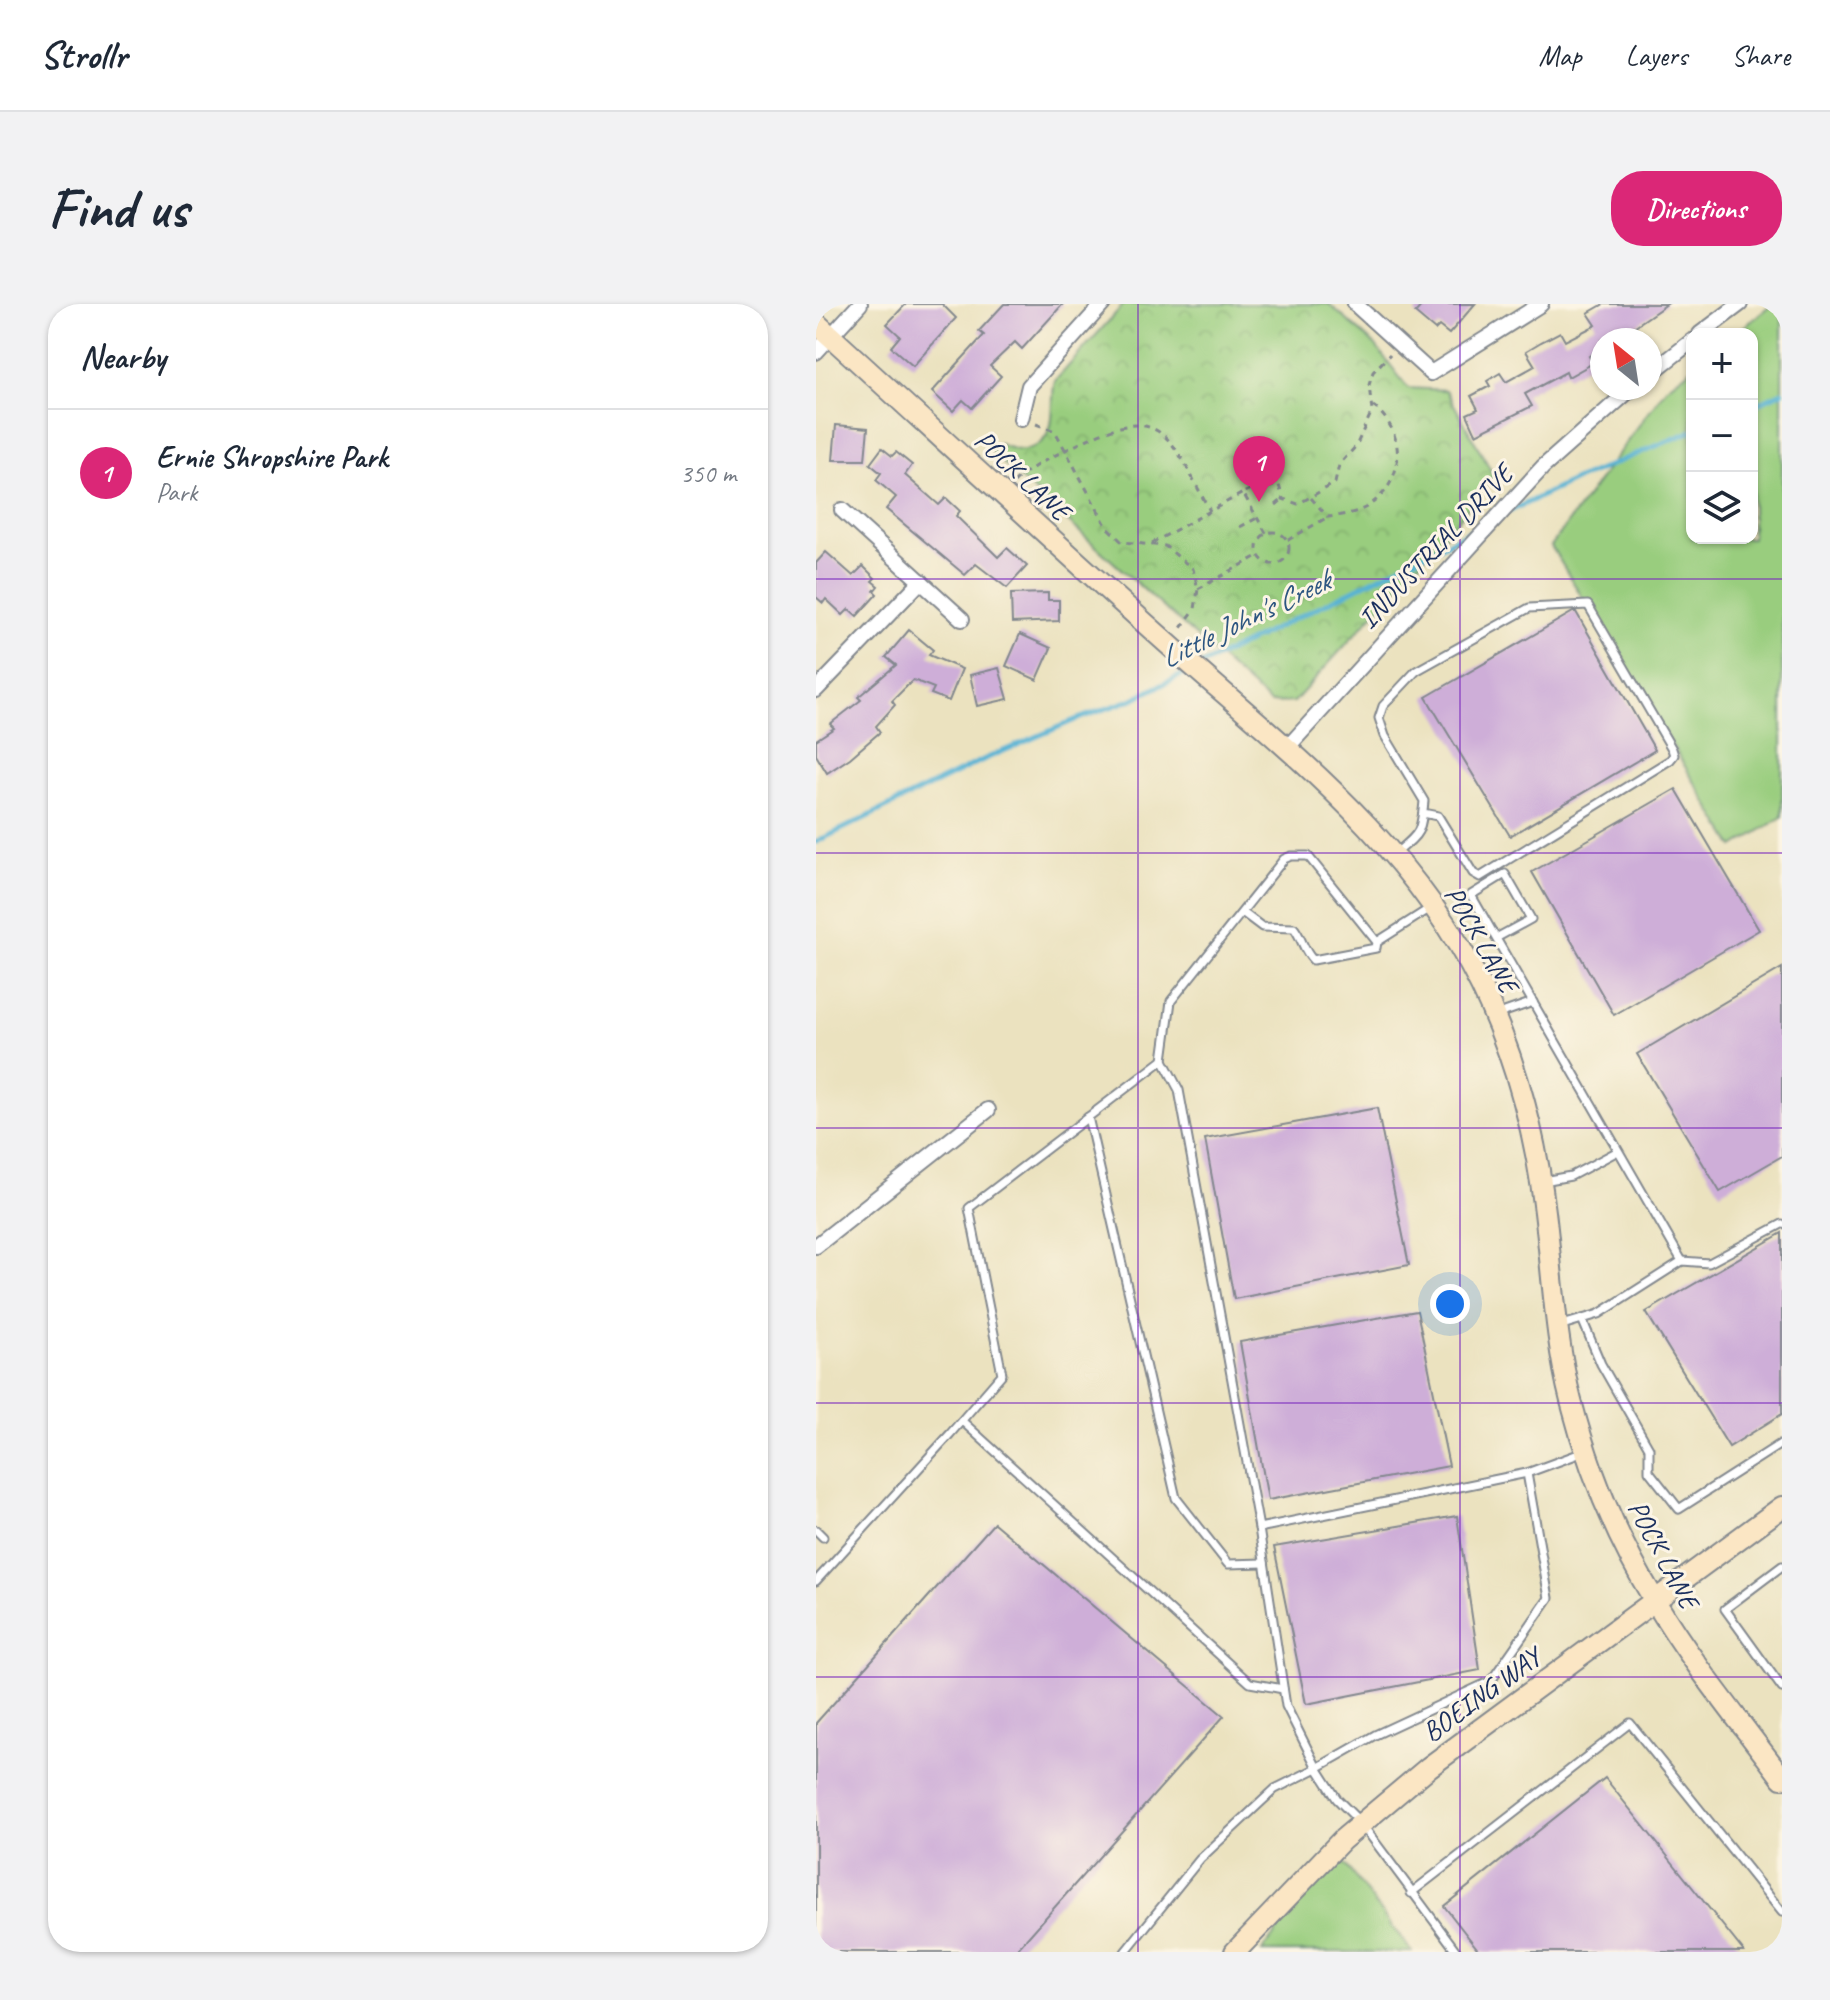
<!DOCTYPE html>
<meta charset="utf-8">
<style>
:root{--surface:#fff;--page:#f2f2f3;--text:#1f2937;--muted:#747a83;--line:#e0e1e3;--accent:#db2777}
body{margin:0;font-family:Caveat,sans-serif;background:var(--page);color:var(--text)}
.controls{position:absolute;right:24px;top:24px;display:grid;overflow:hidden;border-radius:16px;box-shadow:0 2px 6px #0004}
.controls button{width:72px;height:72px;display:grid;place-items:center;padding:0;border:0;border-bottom:2px solid var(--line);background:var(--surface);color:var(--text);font:40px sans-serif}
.compass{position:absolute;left:774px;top:24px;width:72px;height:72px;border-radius:50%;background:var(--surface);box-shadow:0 2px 6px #0004;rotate:330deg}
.you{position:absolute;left:634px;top:1000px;width:28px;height:28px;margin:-20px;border:6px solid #fff;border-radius:50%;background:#1a73e8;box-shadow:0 0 0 12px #1a73e833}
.badge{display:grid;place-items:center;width:52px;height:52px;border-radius:50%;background:var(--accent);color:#fff;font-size:26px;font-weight:700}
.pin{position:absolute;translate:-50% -66px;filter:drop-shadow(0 2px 4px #0008)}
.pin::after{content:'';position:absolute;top:42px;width:28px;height:24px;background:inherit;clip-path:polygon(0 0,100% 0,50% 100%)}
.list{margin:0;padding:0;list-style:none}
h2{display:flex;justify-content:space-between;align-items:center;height:104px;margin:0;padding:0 32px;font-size:34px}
h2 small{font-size:26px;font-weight:400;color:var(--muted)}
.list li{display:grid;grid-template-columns:52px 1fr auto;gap:24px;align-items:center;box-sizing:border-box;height:128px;padding:0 32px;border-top:2px solid var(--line)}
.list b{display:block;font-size:30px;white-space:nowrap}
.list p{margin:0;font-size:26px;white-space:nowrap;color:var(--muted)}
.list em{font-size:26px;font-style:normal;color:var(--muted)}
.icon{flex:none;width:44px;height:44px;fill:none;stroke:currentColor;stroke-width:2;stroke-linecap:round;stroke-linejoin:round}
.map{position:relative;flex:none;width:966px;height:1648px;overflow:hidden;border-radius:32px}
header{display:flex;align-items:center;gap:48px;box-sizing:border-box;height:112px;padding:0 40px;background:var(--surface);border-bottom:2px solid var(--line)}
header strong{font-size:38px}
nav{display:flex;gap:44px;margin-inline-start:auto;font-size:28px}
.intro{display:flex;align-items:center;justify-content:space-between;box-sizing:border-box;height:192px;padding:0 48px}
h1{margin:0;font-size:56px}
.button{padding:20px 36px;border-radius:32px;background:var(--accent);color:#fff;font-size:28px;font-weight:700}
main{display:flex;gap:48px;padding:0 48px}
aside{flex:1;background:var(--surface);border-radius:32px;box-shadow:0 2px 6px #0004}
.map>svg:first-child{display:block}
.grass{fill:#99cd7e;stroke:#5a7e6e;stroke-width:2}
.park{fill:url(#park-crowns);stroke:#5a7e6e;stroke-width:2}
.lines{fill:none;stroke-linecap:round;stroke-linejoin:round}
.stream{stroke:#56b2d4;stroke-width:5}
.building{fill:#ceaed8}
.lane-casing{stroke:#83888e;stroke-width:11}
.street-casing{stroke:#83888e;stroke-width:18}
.secondary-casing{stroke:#83888e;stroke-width:24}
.path{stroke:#83888e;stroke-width:3;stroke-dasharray:6 6;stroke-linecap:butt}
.lane{stroke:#fff;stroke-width:7}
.street{stroke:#fff;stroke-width:14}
.secondary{stroke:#fbe6c4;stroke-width:20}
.grid{fill:none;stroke:#7b2cbf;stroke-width:2;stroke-opacity:0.55}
.labels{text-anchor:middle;stroke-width:6;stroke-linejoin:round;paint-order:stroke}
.street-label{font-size:28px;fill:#1b2f5e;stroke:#fcf5e5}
.water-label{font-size:30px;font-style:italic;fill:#2d5681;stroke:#fcf5e5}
</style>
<header>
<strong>Strollr</strong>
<nav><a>Map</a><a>Layers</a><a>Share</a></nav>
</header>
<div class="intro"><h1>Find us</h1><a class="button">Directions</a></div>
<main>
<aside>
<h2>Nearby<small></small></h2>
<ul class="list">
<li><span class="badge">1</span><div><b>Ernie Shropshire Park</b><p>Park</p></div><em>350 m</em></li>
</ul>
</aside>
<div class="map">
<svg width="966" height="1648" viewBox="0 0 966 1648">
<defs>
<pattern id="park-crowns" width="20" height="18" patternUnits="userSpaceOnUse" patternTransform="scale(2)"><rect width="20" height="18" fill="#99cd7e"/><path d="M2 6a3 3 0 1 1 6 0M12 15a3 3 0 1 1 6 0" fill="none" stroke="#83b06f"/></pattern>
</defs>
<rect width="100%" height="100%" fill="#fcf5e5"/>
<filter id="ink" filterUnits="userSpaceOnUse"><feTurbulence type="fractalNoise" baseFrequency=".0125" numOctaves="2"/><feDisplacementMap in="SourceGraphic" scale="16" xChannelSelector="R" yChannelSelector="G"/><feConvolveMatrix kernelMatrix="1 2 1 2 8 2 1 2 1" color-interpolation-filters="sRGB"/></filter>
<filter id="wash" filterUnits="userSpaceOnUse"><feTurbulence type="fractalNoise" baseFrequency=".006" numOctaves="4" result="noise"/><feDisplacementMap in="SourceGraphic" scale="32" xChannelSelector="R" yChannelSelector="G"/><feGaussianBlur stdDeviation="1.8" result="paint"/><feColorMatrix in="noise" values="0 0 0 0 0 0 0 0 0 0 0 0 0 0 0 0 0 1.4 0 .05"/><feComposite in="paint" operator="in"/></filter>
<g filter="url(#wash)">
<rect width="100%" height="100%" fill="#ebe2bf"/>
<g class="grass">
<polygon points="957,0 966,0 966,513 918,543 735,242 851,83 876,64 876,234 936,234 936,30 919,30"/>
<polygon points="528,1559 596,1648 446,1648 504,1568"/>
</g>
<path class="park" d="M308,0H513L559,41L592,84L630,86L678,172L637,222L478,398L454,399L176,149L183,140C196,145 207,150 220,142C244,128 233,99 239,77Z"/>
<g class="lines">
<g class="stream">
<polyline points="936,102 966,88"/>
<polyline points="694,207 757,177 876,127"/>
<polyline points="386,361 667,221"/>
<polyline points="0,538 169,455 259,416 317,395 374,367"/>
</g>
</g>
<g id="blocks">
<g class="building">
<polygon points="90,0 126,0 140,14 97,62 75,43 84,32 71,20"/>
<polygon points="188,0 247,0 206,45 199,38 174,62 185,72 156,104 147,96 137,107 116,88 168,31 163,27"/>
<polygon points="607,0 659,0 633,30 623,22 619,26 599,9"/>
<polygon points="788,0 851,0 799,36 786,36 786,44 773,52 777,59 752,73 750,68 709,90 716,102 660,130 651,110 662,105 655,92 674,82 671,77 684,69 690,78 719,62 710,47 725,38 744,28 749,37 780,21 772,9"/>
<polygon points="20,121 52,124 49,156 17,156"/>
<polygon points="66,144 76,152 80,148 96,161 89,171 123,201 130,194 144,207 140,212 182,253 191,244 211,262 191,284 160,260 149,271 70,205 80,193 60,176 65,169 54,160"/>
<polygon points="10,248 37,272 47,262 59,274 56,277 62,282 58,287 61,290 41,312 33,305 27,311 10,295 7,299 0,293 0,259"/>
<polygon points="232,289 232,296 243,296 243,317 196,319 195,290"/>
<polygon points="757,308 760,308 839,446 694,532 610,393"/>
<polygon points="93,326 117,346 113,351 146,365 133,397 115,390 118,384 97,376 76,397 79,401 60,422 64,428 34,454 11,469 0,451 0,436 18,424 14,420 45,396 42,393 80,361 70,353"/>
<polygon points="204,330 235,344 221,376 190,362"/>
<polygon points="183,364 192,395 161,402 154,371"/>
<polygon points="860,485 943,626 798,711 716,568"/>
<polygon points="966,664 966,852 904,888 821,750"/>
<polygon points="561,804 593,961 418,995 389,835"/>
<polygon points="966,929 966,1110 913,1143 830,1008"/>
<polygon points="601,1007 633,1162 452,1196 424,1038"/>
<polygon points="641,1212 664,1366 490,1400 458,1243"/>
<polygon points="178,1219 408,1412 199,1648 0,1648 0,1419"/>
<polygon points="789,1474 928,1648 664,1648 628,1602"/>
</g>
</g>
</g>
<g filter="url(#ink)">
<use href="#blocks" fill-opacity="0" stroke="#83888e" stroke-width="2"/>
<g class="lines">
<defs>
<g id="lane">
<path d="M579,550C604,529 605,530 608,497L569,432L563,414L567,402L600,367L713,304L772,301L856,445L858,451L854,456L664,573L657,569L622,512L607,509"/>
<path d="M680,634L715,615L689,570L655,591C725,713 795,835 866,957L783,1010L743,1022"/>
<polyline points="561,638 616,603"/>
<polyline points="680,711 717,698"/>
<polyline points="347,756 363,786 443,1224 711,1169 768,1148"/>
<polyline points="272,813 360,1194 412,1260 448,1259"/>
<polyline points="727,877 755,872 802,847"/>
<polyline points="866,957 893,959 966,920"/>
<polyline points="766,1015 785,1060 833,1144 833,1167 863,1205 966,1139"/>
<polyline points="146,1117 434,1379 467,1385"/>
<polyline points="0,1226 7,1233"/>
<polyline points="966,1262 909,1305 966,1384"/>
<path d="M0,1277L134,1130L186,1070L153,904L347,756L355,697L468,555L475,552H492L561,638L560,644L497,656C487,646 486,634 478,624L446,623L426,608"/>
<polyline points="595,1589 814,1419 966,1608"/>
<polyline points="309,1648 384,1555 459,1485 501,1464 470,1402 443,1224"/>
<polyline points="641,1648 545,1519 521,1495 501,1464 559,1431 675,1377 733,1294 711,1169"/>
</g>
<g id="street">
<polyline points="539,0 615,69 725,0"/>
<polyline points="884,30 924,0"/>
<polyline points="0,48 44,0"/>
<polyline points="834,70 876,37"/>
<polyline points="205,115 213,82 287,0"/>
<polyline points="26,206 146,315"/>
<polyline points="0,386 105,277"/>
<polyline points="470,445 727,163 816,84"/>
<polyline points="0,942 172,806"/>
</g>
<g id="secondary">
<path d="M0,19C114,123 227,228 342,331C463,440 591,532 665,682C699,753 720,831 729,908C737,972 739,1035 755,1097C773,1167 801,1235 839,1297C876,1359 923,1416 966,1474"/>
<polyline points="419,1648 526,1536 613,1463 966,1203"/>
</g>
</defs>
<use href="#lane" class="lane-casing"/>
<use href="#street" class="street-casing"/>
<use href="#secondary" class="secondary-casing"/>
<g class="path">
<polyline points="220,120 239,127 291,223 306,238 349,242 377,265 382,285 379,305 362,328"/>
<path d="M198,179C214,162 242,150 262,140C349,94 356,138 394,207"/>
<path d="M495,194L512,213C527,211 543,209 555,200C590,176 590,127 557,102"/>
<polyline points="460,201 467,195"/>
<polyline points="424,223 441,214"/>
<circle cx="457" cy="244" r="16"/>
<polyline points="450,229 427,189 438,184 463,181 467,195 482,200 519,179 523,161 540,142 556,107 553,81 557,68 574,50"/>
<polyline points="472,236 512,213"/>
<polyline points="336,239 427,189"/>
<polyline points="382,285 442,252"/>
</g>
<use href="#lane" class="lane"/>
<use href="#street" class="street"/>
<use href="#secondary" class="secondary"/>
</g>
</g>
<path class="grid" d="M322,0V1648M644,0V1648M0,275H966M0,549H966M0,824H966M0,1099H966M0,1373H966"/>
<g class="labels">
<g class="street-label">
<text transform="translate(207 171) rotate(43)" y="10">POCK LANE</text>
<text transform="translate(619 242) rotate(-47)" y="10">INDUSTRIAL DRIVE</text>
<text transform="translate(666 635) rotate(60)" y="10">POCK LANE</text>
<text transform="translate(848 1250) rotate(62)" y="10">POCK LANE</text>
<text transform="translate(665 1390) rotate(-36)" y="10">BOEING WAY</text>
</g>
<g class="water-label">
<text transform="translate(429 315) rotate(-26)" y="10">Little John's Creek</text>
</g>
</g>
</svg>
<div class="controls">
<button>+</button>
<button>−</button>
<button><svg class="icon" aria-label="layers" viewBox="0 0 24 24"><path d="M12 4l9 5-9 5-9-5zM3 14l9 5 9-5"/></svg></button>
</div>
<svg class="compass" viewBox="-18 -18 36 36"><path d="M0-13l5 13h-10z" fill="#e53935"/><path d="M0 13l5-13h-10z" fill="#747a83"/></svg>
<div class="you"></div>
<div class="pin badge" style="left:443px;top:198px">1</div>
</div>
</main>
